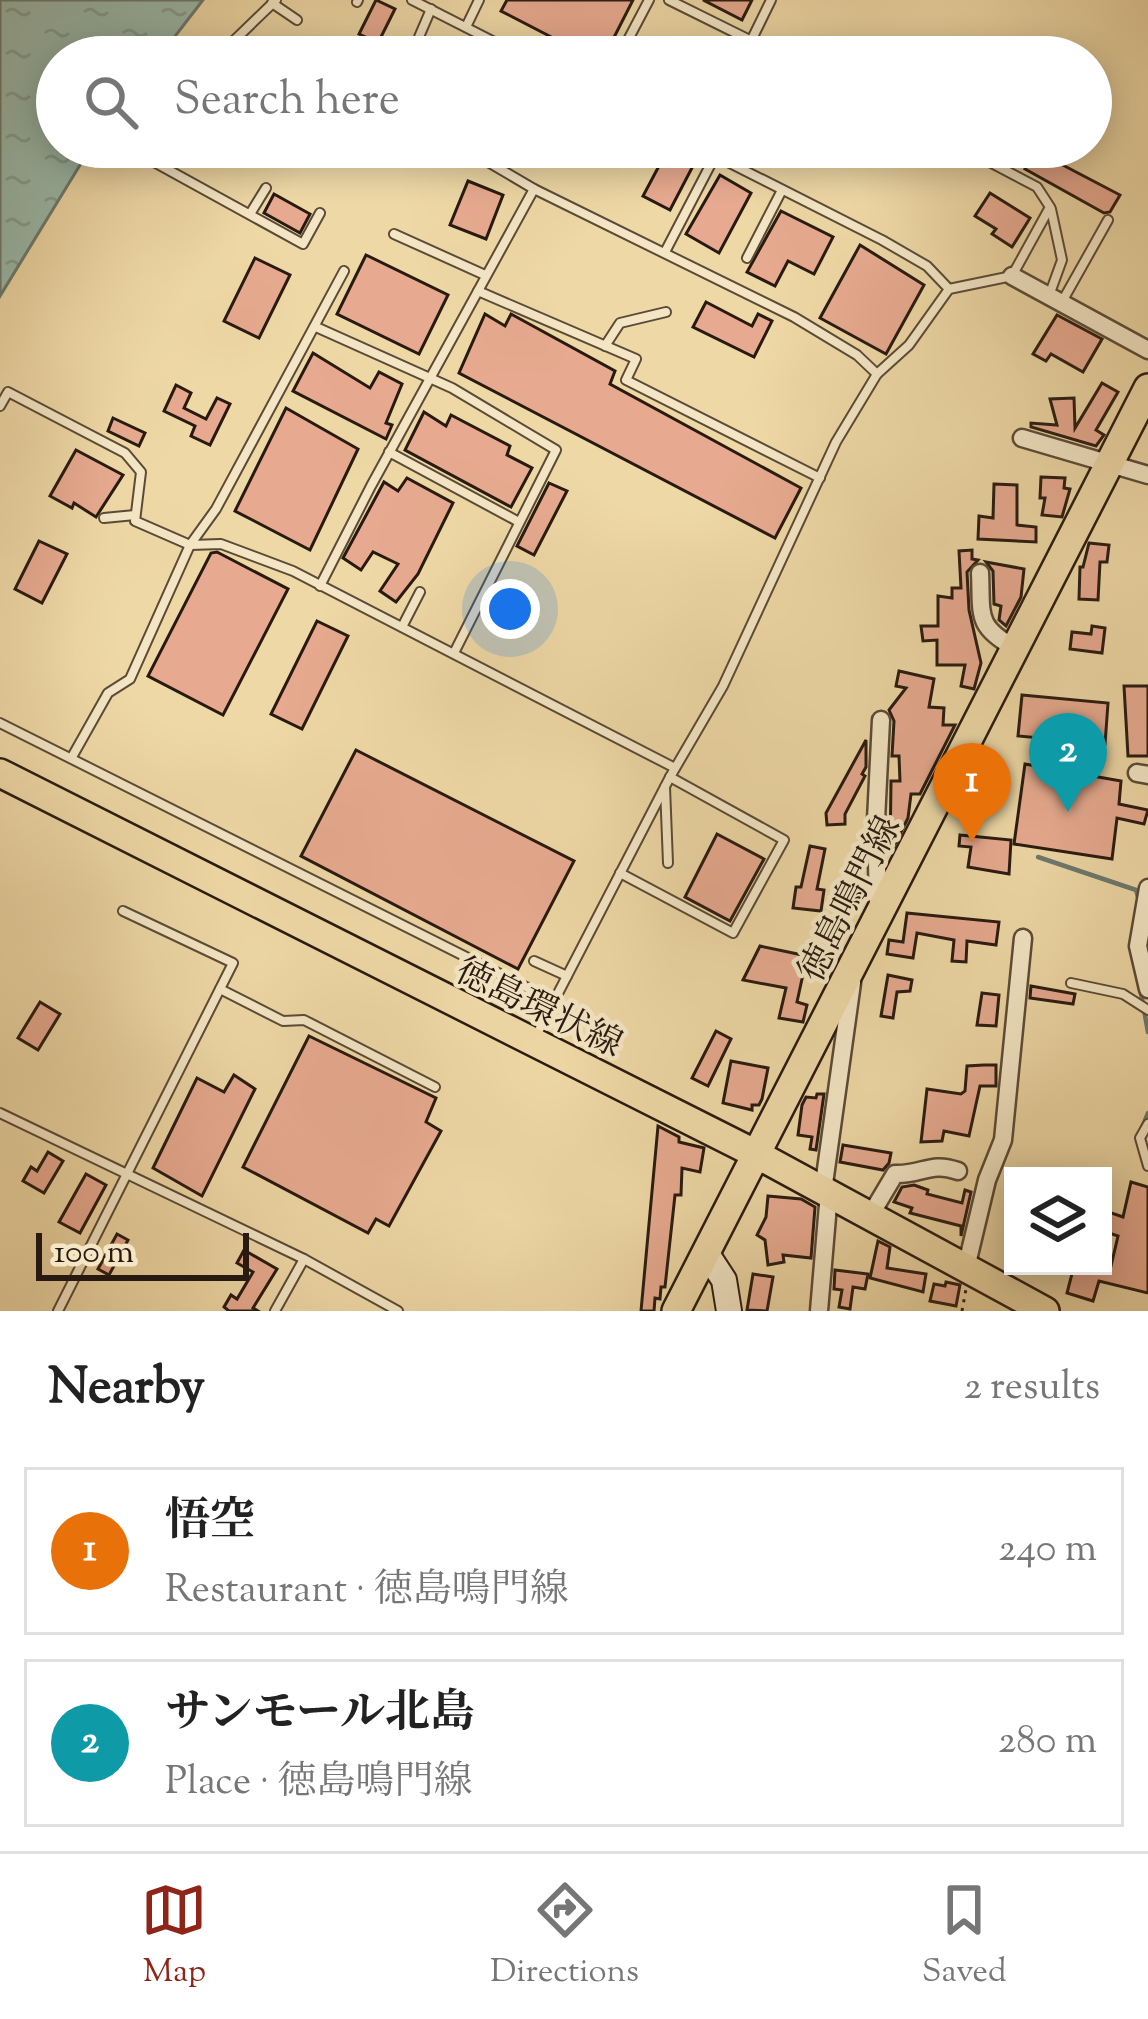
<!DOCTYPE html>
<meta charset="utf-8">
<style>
:root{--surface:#fff;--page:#f2f2f2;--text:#222;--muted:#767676;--line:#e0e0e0;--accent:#8f2418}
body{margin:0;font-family:"Sorts Mill Goudy","Noto Serif JP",serif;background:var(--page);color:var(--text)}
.controls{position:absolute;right:36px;bottom:36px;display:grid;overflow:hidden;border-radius:0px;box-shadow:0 6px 30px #0003}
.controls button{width:108px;height:108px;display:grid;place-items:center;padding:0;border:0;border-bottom:3px solid var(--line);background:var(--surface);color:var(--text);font:60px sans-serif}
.scale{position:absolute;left:36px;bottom:30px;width:213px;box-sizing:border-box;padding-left:12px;border:6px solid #281a10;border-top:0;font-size:33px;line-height:42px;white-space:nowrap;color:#281a10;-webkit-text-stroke:9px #f4e6c5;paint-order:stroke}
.you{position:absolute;left:510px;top:609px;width:42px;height:42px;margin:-30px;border:9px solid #fff;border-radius:50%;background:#1a73e8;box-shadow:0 0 0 18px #1a73e833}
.badge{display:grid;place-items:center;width:78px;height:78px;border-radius:50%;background:var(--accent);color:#fff;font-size:39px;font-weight:700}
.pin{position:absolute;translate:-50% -99px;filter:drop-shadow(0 3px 6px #0008)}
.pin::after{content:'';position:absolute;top:63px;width:42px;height:36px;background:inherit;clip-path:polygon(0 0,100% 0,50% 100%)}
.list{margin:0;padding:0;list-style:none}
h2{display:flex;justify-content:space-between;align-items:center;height:156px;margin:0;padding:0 48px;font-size:51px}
h2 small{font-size:39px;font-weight:400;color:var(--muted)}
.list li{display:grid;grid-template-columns:78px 1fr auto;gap:36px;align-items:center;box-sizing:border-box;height:168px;margin:0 24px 24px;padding:0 24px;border:3px solid var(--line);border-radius:0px}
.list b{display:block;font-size:45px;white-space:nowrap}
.list p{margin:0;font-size:39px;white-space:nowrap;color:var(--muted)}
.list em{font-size:39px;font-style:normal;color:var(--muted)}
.icon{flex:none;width:66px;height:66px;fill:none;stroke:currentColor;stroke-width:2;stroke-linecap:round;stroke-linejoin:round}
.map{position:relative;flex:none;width:1148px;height:1311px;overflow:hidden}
.search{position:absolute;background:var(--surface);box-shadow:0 6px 30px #0003;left:36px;right:36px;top:36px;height:132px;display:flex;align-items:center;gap:30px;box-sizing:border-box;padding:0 42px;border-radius:66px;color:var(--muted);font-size:45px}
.sheet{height:540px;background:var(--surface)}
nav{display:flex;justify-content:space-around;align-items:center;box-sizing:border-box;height:168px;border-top:3px solid var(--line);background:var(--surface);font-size:33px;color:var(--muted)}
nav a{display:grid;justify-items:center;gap:6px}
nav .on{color:var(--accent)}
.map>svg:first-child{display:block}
.water{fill:url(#water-ripples);stroke:#6c796d;stroke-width:3}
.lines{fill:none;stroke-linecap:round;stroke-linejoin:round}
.stream{stroke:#6c796d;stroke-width:4.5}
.building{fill:#e7aa90;stroke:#281a10;stroke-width:3}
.lane-casing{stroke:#5a4a36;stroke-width:12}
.street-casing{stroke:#5a4a36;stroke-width:21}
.secondary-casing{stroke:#281a10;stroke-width:28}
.primary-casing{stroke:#281a10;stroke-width:32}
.path{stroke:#281a10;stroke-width:3;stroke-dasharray:3 6;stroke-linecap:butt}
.lane{stroke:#f4e6c5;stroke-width:8}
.street{stroke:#f4e6c5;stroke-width:16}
.secondary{stroke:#f4e6c5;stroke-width:24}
.primary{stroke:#eed8a6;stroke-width:27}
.labels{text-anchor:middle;stroke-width:9;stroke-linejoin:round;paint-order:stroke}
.street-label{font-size:36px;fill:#281a10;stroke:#f4e6c5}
</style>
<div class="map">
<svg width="1148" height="1311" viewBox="0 0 1148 1311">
<defs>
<pattern id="water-ripples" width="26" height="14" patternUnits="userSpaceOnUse" patternTransform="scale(3)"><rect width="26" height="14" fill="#99b9ab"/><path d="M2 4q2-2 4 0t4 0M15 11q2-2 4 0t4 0" fill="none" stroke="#849e92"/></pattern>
</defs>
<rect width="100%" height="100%" fill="#eed8a6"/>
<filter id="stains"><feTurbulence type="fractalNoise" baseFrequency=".00167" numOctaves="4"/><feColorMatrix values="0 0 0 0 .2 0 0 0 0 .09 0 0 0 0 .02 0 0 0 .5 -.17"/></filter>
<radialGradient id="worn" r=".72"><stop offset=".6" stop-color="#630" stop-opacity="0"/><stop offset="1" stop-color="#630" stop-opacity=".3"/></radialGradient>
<polygon class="water" points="0,0 203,0 159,57 57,57 57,147 91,147 0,296"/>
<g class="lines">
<g class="stream">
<polyline points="1038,857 1136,890 1139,901"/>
<polyline points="1140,988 1148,1032"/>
<polyline points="1141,1130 1148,1113"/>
</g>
</g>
<g class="building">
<polygon points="376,0 395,9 378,43 359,34"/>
<polygon points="507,0 633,0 604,57 590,57 501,11"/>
<polygon points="703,0 752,0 742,20"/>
<polygon points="657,147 694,164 670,210 643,196 660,164 651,159"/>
<polygon points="1036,151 1120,195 1110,212 1104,213 1025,169"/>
<polygon points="720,175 751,193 719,253 686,234"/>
<polygon points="468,181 503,195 486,239 450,225"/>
<polygon points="990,193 1030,218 1012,247 992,234 996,229 975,216"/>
<polygon points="274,194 310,214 300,233 264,213"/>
<polygon points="781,211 833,237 814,274 788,261 775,286 747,272"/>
<polygon points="860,245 924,285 886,354 820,318"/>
<polygon points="366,255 448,295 419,354 337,314"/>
<polygon points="255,258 290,275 259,338 224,321"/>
<polygon points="706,302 752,326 758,314 772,321 754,357 693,327"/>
<polygon points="485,314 505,326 511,314 615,371 610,384 801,488 775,538 459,373"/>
<polygon points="1057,315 1102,339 1083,372 1051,354 1046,361 1033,354"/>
<polygon points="313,353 370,388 379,372 402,384 386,423 392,425 386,439 293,391"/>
<polygon points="1102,383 1118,392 1096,430 1104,435 1096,446 1031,427 1031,423 1057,425 1050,399 1074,398 1075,428"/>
<polygon points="176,385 191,393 184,408 206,419 217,398 230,404 210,445 191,436 195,426 164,411"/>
<polygon points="286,408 358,449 310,550 235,511"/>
<polygon points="424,412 446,426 451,415 510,446 507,455 532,468 511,507 405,450"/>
<polygon points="113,418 145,433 139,446 108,431"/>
<polygon points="76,450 123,475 96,517 74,503 72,508 50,496"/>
<polygon points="1041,477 1065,478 1064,488 1070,489 1062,517 1042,515 1045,498 1040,498"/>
<polygon points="407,478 453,503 418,574 396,602 380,591 398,564 373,552 361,570 343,558 384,482 398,491"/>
<polygon points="549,483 567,491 534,555 517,546"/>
<polygon points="994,484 1017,485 1017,525 1036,527 1036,542 978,539 979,516 993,518"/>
<polygon points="39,541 67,554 42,603 15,589"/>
<polygon points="1089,543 1109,545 1107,562 1100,562 1098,600 1079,599 1080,567 1083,567"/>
<polygon points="972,550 972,559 978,560 967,572 969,610 981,663 974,689 961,686 965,665 937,665 937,640 923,641 921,626 938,626 938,596 952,598 952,588 961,588 959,551"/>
<polygon points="217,552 288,589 223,715 148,676 211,553"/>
<polygon points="986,562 1024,569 1021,597 1006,626 999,620 1001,606 994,604 993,571"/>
<polygon points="317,621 348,636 302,729 271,714"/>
<polygon points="1092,626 1105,628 1102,653 1070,649 1072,632 1091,634"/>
<polygon points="899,671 934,679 929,707 944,708 943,725 955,725 920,794 911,794 908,818 890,854 891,781 900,781 899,756 892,756 894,721 889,710 906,688 896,686"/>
<polygon points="1124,686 1148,686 1148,756 1128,756"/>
<polygon points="1022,695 1108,703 1105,744 1018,736"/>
<polygon points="866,740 866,767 862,774 865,776 845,814 845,824 827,825 826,813"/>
<polygon points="356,750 574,861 518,969 301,856"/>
<polygon points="1025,764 1121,781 1119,804 1148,810 1144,824 1117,818 1112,859 1014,844"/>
<polygon points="717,834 764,859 730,921 685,897"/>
<polygon points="960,835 1011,840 1009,874 968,867 971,847 959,846"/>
<polygon points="810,846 825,849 817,889 824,890 821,911 793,908 796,887 801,887"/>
<polygon points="907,913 999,922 996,945 967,941 966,962 952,961 954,940 917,933 913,958 887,954 889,940 903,942"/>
<polygon points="760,946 807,956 797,1002 807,1005 803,1022 779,1018 786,988 743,980"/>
<polygon points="888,975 912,980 910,991 897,992 893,1018 881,1016"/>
<polygon points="1031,986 1075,994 1073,1004 1030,998"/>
<polygon points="982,993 999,995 996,1026 977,1025"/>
<polygon points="40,1002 60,1014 38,1050 18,1038"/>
<polygon points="716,1031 731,1039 708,1086 692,1078"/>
<polygon points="309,1036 436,1098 426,1122 441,1131 389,1226 376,1219 368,1233 243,1167"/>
<polygon points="731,1061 768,1068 762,1099 759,1105 752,1105 752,1110 723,1103"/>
<polygon points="984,1065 996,1065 996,1086 980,1086 969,1136 944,1131 942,1141 921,1142 927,1089 961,1094 965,1091 967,1066"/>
<polygon points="234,1075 255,1089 202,1196 153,1168 197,1078 224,1092"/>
<polygon points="817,1094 824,1094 816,1150 810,1149 812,1137 798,1135 802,1105 806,1097 816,1098"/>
<polygon points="658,1126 679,1137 679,1142 704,1148 700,1172 682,1168 681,1195 675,1195 665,1287 661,1287 660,1299 655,1298 654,1311 641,1311"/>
<polygon points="843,1145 891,1153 889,1163 883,1170 840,1162"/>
<polygon points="48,1152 63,1161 44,1193 23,1181 31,1167 37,1171"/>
<polygon points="86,1174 106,1185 80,1233 59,1222"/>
<polygon points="1131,1182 1148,1187 1148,1293 1099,1281 1093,1301 1067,1293 1074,1266 1111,1266 1118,1236 1103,1231 1103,1210 1123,1217"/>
<polygon points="914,1185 928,1190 927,1194 962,1203 965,1190 971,1192 961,1236 961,1226 910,1213 912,1208 894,1202 902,1187"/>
<polygon points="768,1196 801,1199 815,1207 811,1258 783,1255 784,1262 768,1265 765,1240 757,1235 766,1217"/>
<polygon points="117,1234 128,1240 109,1275 98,1269"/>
<polygon points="878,1241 890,1247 887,1268 926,1274 923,1292 870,1278"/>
<polygon points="244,1250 277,1269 253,1308 258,1311 229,1311 224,1307 231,1295 237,1299 253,1272 237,1263"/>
<polygon points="835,1270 868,1274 865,1289 853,1287 850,1309 839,1307 842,1290 834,1289"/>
<polygon points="753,1274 773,1277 767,1311 747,1310"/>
<polygon points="946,1282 960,1285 956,1306 930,1301 934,1284 945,1286"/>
</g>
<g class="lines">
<defs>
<g id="lane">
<polyline points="412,0 524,57"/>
<polyline points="669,0 784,57"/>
<polyline points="357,2 358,0"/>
<polyline points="272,3 297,20"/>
<polyline points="466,27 479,0"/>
<polyline points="419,37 431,9"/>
<polyline points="751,41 771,0"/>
<polyline points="217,57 276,0"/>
<polyline points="619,57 649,0"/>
<polyline points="138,147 134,151 303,244 320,213"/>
<polyline points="317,147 348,160 358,147"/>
<polyline points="698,147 882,240 927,266 949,289"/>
<polyline points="287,150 288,147"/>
<polyline points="534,189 794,317 857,355 877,374"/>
<polyline points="250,214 266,188"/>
<polyline points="394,234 485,275"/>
<polyline points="665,252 715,156"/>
<polyline points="747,258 782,190"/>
<polyline points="478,291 636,359 626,380 820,478"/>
<polyline points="1050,293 1062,260 1051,209"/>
<polyline points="1063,300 1108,220"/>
<polyline points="316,327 452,388 556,450 454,653"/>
<polyline points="605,346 620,323 666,312"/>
<polyline points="0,406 8,392 125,453 141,472 135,521 190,545 221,544 293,571 675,768"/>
<polyline points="389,452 519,522"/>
<polyline points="104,518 135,515"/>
<polyline points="320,586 371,486 534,189 478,156 483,147"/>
<polyline points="402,627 420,592"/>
<polyline points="0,723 554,1001"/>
<polyline points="72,757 108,693 130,679 190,545 216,509 344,271"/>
<polyline points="665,787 668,863"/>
<polyline points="620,873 733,933 784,840 670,777"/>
<polyline points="534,961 567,976"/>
<polyline points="1071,983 1123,994 1148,1010"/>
<polyline points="220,989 283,1021 304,1020 435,1087"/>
<polyline points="537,1034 670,777 723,686 836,442 877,374 909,345 949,289 1012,276 1050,207 1037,187 961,147"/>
<polyline points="0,1113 304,1259 398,1311"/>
<polyline points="1148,1124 1140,1138 1148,1166"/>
<polyline points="58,1311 233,963 123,911"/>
<polyline points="275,1311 304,1259"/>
</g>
<g id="street">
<polyline points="1012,276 1148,350"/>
<polyline points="1022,438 1148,475"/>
<path d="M980,573C982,615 975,626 1015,648"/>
<polyline points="1137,773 1148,775"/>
<polyline points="1148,888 1138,946 1148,989"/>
<polyline points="878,905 876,820 881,720"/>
<polyline points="823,1191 852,983"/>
<path d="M870,1216L895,1174C923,1175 930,1161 958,1171"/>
<polyline points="966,1268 987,1180 1003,1140 1023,938"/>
<polyline points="819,1311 829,1193"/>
</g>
<polyline id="secondary" points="707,1254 724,1280 729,1311"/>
<g id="primary">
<polyline points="0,773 758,1155 1045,1311"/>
<polyline points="676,1311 1148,388"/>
</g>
</defs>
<use href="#lane" class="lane-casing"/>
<use href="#street" class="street-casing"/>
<use href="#secondary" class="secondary-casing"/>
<use href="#primary" class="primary-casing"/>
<polyline class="path" points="962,1311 966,1289"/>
<use href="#lane" class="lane"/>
<use href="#street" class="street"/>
<use href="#secondary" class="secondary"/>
<use href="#primary" class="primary"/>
</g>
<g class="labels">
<g class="street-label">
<text transform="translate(848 898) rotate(-63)" y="13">徳島鳴門線</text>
<text transform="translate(540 1006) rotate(26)" y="13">徳島環状線</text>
</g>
</g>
<rect width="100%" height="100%" filter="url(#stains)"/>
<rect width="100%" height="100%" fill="url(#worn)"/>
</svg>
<div class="controls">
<button><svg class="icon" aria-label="layers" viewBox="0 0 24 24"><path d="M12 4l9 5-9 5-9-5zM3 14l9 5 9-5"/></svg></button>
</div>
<div class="scale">100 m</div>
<div class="you"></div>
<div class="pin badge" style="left:972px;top:842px;background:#e8710a">1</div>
<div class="pin badge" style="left:1068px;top:812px;background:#0f9aa8">2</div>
<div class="search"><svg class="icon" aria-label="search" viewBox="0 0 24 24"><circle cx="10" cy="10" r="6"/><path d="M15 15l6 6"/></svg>Search here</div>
</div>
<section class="sheet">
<h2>Nearby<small>2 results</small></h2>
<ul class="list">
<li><span class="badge" style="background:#e8710a">1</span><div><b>悟空</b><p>Restaurant · 徳島鳴門線</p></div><em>240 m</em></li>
<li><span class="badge" style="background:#0f9aa8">2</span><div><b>サンモール北島</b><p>Place · 徳島鳴門線</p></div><em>280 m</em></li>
</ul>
</section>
<nav>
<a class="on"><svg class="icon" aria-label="map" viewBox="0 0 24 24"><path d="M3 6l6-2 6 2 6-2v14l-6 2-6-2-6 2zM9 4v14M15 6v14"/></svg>Map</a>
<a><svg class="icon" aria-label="directions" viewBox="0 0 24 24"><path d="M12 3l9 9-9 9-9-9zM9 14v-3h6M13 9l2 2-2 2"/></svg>Directions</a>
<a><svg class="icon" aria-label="saved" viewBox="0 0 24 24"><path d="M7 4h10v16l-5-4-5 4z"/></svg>Saved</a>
</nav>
